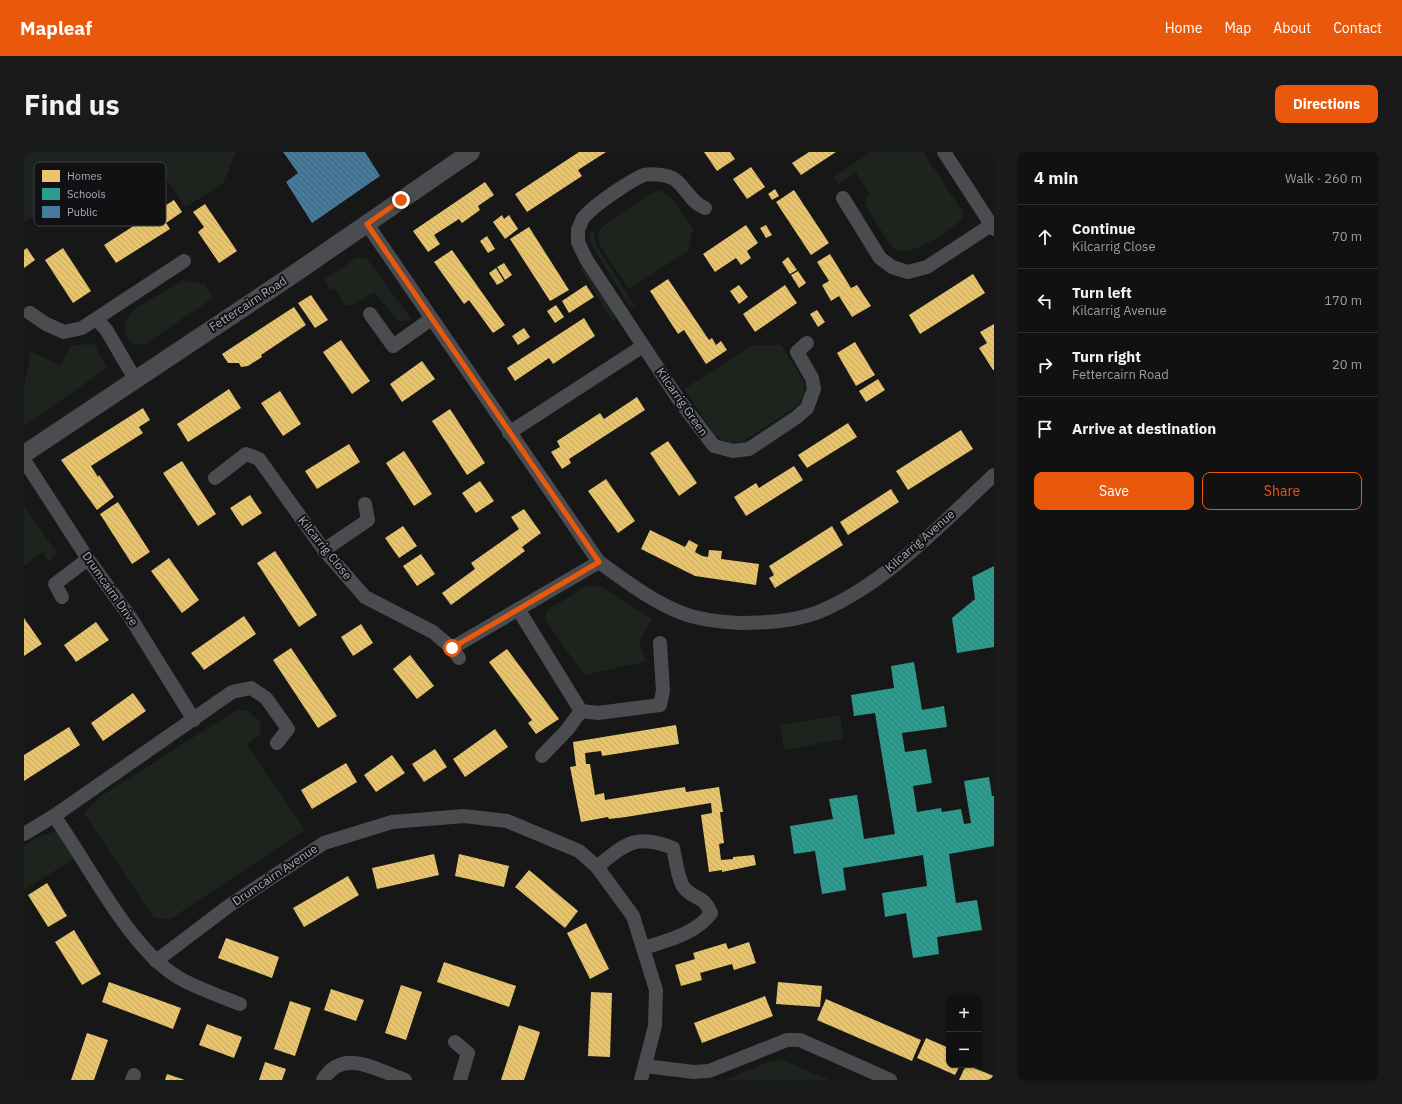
<!DOCTYPE html>
<meta charset="utf-8">
<style>
:root{--surface:#111;--page:#1a1a1a;--text:#f1f3f6;--muted:#9c9d9f;--line:#303131;--accent:#ea580c}
body{margin:0;font-family:"IBM Plex Sans",sans-serif;background:var(--page);color:var(--text)}
.controls{position:absolute;right:12px;bottom:12px;display:grid;overflow:hidden;border-radius:8px;box-shadow:0 1px 3px #0004}
.controls button{width:36px;height:36px;display:grid;place-items:center;padding:0;border:0;border-bottom:1px solid var(--line);background:var(--surface);color:var(--text);font:20px sans-serif}
.stop{position:absolute;width:12px;height:12px;margin:-9px;border:3px solid #ea580c;border-radius:50%;background:#fff}
.stop.end{background:#ea580c;border-color:#fff;box-shadow:0 1px 4px #0008}
.list{margin:0;padding:0;list-style:none}
h2{display:flex;justify-content:space-between;align-items:center;height:52px;margin:0;padding:0 16px;font-size:17px}
h2 small{font-size:13px;font-weight:400;color:var(--muted)}
.list li{display:grid;grid-template-columns:26px 1fr auto;gap:12px;align-items:center;box-sizing:border-box;height:64px;padding:0 16px;border-top:1px solid var(--line)}
.list b{display:block;font-size:15px;white-space:nowrap}
.list p{margin:0;font-size:13px;white-space:nowrap;color:var(--muted)}
.list em{font-size:13px;font-style:normal;color:var(--muted)}
.actions{display:flex;gap:8px;padding:12px 16px}
.actions a{flex:1;padding:9px 0;border:1px solid var(--accent);border-radius:8px;text-align:center;font-size:14px;color:var(--accent)}
.actions .main{background:var(--accent);color:#fff}
.icon{flex:none;width:22px;height:22px;fill:none;stroke:currentColor;stroke-width:2;stroke-linecap:round;stroke-linejoin:round}
.map{position:relative;flex:none;width:970px;height:928px;overflow:hidden;border-radius:8px}
header{display:flex;align-items:center;gap:24px;box-sizing:border-box;height:56px;padding:0 20px;background:var(--accent);color:#fff}
header strong{font-size:19px}
nav{display:flex;gap:22px;margin-inline-start:auto;font-size:14px}
.intro{display:flex;align-items:center;justify-content:space-between;box-sizing:border-box;height:96px;padding:0 24px}
h1{margin:0;font-size:28px}
.button{padding:10px 18px;border-radius:8px;background:var(--accent);color:#fff;font-size:14px;font-weight:700}
main{display:flex;gap:24px;padding:0 24px}
aside{flex:1;background:var(--surface);border-radius:8px;box-shadow:0 1px 3px #0004}
.map>svg:first-child{display:block}
.green{fill:#1d241e}
.homes{fill:url(#homes-back-hatch)}
.schools{fill:url(#schools-back-hatch)}
.public{fill:url(#public-back-hatch)}
.lines{fill:none;stroke-linecap:round;stroke-linejoin:round}
.minor{stroke:#4b4c50;stroke-width:14}
.tertiary{stroke:#4b4c50;stroke-width:18}
.route{stroke:#ea580c;stroke-width:5}
.labels{text-anchor:middle;stroke-width:4;stroke-linejoin:round;paint-order:stroke}
.street-label{font-size:12px;fill:#a8adb8;stroke:#111113}
.key{fill:#111113;stroke:#3e4045;stroke-width:1}
.key-label{font-size:11px;fill:#a8adb8}
</style>
<header>
<strong>Mapleaf</strong>
<nav><a>Home</a><a>Map</a><a>About</a><a>Contact</a></nav>
</header>
<div class="intro"><h1>Find us</h1><a class="button">Directions</a></div>
<main>
<div class="map">
<svg width="970" height="928" viewBox="0 0 970 928">
<defs>
<pattern id="homes-back-hatch" width="6" height="6" patternUnits="userSpaceOnUse"><rect width="6" height="6" fill="#e9c46a"/><path d="M-1 5l2 2M0 0l6 6M5-1l2 2" fill="none" stroke="#c4a760"/></pattern>
<pattern id="schools-back-hatch" width="6" height="6" patternUnits="userSpaceOnUse"><rect width="6" height="6" fill="#2a9d8f"/><path d="M-1 5l2 2M0 0l6 6M5-1l2 2" fill="none" stroke="#2c8379"/></pattern>
<pattern id="public-back-hatch" width="6" height="6" patternUnits="userSpaceOnUse"><rect width="6" height="6" fill="#457b9d"/><path d="M-1 5l2 2M0 0l6 6M5-1l2 2" fill="none" stroke="#3e6279"/></pattern>
</defs>
<rect width="100%" height="100%" fill="#171717"/>
<g class="green">
<polygon points="0,0 212,0 199,31 162,55 135,16 0,69"/>
<path d="M847,0H899L938,59V68C923,78 888,108 870,96C864,91 847,61 841,53L842,47L846,43L832,20L815,32L810,25Z"/>
<path d="M635,38L646,44L669,77L664,99L605,137L576,94C573,87 574,81 578,75L624,43Z"/>
<polygon points="570,80 571,90 575,98 611,154 606,155 567,92 565,82"/>
<polygon points="334,105 343,107 388,168 377,170 374,169 350,140 328,154 321,153 310,136 307,138 300,128"/>
<polygon points="556,116 560,116 592,166 589,170"/>
<path d="M160,128L181,132L189,146L121,192C101,197 97,173 107,161C114,153 150,135 160,128Z"/>
<polygon points="70,192 83,216 0,274 0,235 7,200 37,213 47,193"/>
<polygon points="729,193 757,193 780,229 780,243 773,254 718,290 704,291 691,283 660,237"/>
<polygon points="0,354 33,401 25,409 18,400 0,414"/>
<polygon points="562,434 573,434 581,437 628,467 615,489 621,507 620,510 560,523 522,469 521,463 524,458"/>
<polygon points="214,557 224,559 236,570 237,581 223,593 281,678 146,767 130,766 60,661 77,644"/>
<polygon points="816,563 819,587 760,598 756,573"/>
<polygon points="37,678 57,702 0,738 0,694 16,684"/>
<polygon points="755,908 764,910 805,928 701,928 744,910"/>
</g>
<g class="homes">
<polygon points="555,0 582,0 554,18 558,24 503,60 491,42"/>
<polygon points="680,0 706,0 711,7 693,19"/>
<polygon points="785,0 812,0 777,23 768,11"/>
<polygon points="727,15 741,35 723,47 709,27"/>
<polygon points="461,30 470,43 454,54 456,58 438,71 435,67 410,83 416,92 404,100 389,79"/>
<polygon points="751,37 755,44 748,48 744,42"/>
<polygon points="770,38 805,91 787,103 752,50"/>
<polygon points="150,48 158,60 142,71 146,77 92,111 80,93"/>
<polygon points="181,52 213,99 195,111 174,80 180,75 169,60"/>
<polygon points="478,63 480,67 485,63 494,77 481,87 469,70"/>
<polygon points="722,73 734,91 723,99 727,106 717,113 712,106 691,120 679,102"/>
<polygon points="742,73 748,83 742,86 736,76"/>
<polygon points="505,75 545,138 526,149 486,87"/>
<polygon points="463,84 471,97 464,101 456,89"/>
<polygon points="3,96 11,108 0,116 0,98"/>
<polygon points="39,96 67,139 49,151 21,108"/>
<polygon points="428,98 481,173 469,181 445,148 440,152 410,110"/>
<polygon points="806,102 827,136 833,133 847,154 828,165 815,144 807,149 798,133 805,129 793,110"/>
<polygon points="764,105 773,118 766,122 758,110"/>
<polygon points="480,111 488,123 481,128 473,115"/>
<polygon points="472,116 480,129 473,133 465,121"/>
<polygon points="774,119 782,131 775,136 767,123"/>
<polygon points="949,122 961,141 896,182 885,163"/>
<polygon points="644,127 685,188 688,186 692,193 697,189 703,198 682,212 660,178 654,182 626,139"/>
<polygon points="562,133 570,145 545,161 538,149"/>
<polygon points="715,133 724,145 715,152 706,139"/>
<polygon points="761,133 773,151 731,180 719,162"/>
<polygon points="287,143 304,168 291,176 274,151"/>
<polygon points="532,153 540,165 531,171 523,159"/>
<polygon points="270,155 282,173 237,203 238,205 224,214 217,215 215,211 204,211 198,202"/>
<polygon points="793,158 801,170 794,175 786,162"/>
<polygon points="560,166 571,184 529,212 525,206 491,229 483,216"/>
<polygon points="970,172 970,218 969,218 955,196 963,191 956,180"/>
<polygon points="500,176 506,185 494,193 488,184"/>
<polygon points="317,188 346,229 328,242 299,200"/>
<polygon points="831,190 851,223 832,234 813,201"/>
<polygon points="398,209 411,227 378,250 366,232"/>
<polygon points="854,227 861,238 842,250 835,239"/>
<polygon points="205,237 217,256 164,290 153,272"/>
<polygon points="256,239 277,272 259,284 237,251"/>
<polygon points="613,245 621,258 545,307 547,311 538,317 527,300 536,295 533,289 576,261 580,267"/>
<polygon points="119,256 126,268 115,275 119,281 67,314 74,325 75,323 90,345 73,358 37,308"/>
<polygon points="426,257 461,311 443,323 408,269"/>
<polygon points="824,271 833,285 783,316 774,303"/>
<polygon points="937,278 949,297 884,338 872,319"/>
<polygon points="644,289 673,331 655,344 626,301"/>
<polygon points="325,292 336,310 293,337 281,319"/>
<polygon points="380,299 408,342 390,354 362,311"/>
<polygon points="158,309 192,362 174,374 139,321"/>
<polygon points="770,314 779,328 722,364 710,345 732,331 735,336"/>
<polygon points="582,327 611,369 594,381 564,339"/>
<polygon points="456,329 470,349 452,361 438,341"/>
<polygon points="867,337 875,350 824,383 816,370"/>
<polygon points="226,343 238,361 218,374 206,356"/>
<polygon points="94,350 126,400 108,412 76,362"/>
<polygon points="500,357 517,381 498,395 501,399 427,453 418,441 451,417 447,411 495,377 487,365"/>
<polygon points="379,374 393,394 375,406 361,386"/>
<polygon points="808,374 819,393 751,436 745,426 750,423 745,414"/>
<polygon points="626,378 661,395 665,388 674,393 671,400 678,404 684,405 685,398 698,399 697,407 735,412 732,433 671,424 617,397"/>
<polygon points="251,399 293,463 275,475 233,411"/>
<polygon points="397,402 411,422 393,434 379,414"/>
<polygon points="145,406 175,448 158,461 127,419"/>
<polygon points="220,464 232,482 180,518 167,501"/>
<polygon points="0,466 18,492 0,504"/>
<polygon points="72,470 85,488 52,510 40,493"/>
<polygon points="337,472 349,491 329,504 317,485"/>
<polygon points="267,496 313,564 294,576 249,508"/>
<polygon points="483,497 535,567 512,582 504,571 508,568 465,510"/>
<polygon points="386,503 410,534 393,547 369,517"/>
<polygon points="109,541 122,559 79,589 67,571"/>
<polygon points="652,573 655,592 578,604 577,599 561,601 562,612 566,612 571,643 580,641 581,648 661,635 662,640 695,635 699,660 696,660 700,691 695,692 697,708 709,707 709,705 730,703 732,713 698,720 698,718 685,720 677,663 688,661 687,651 602,665 585,667 584,665 557,670 546,615 552,614 549,590"/>
<polygon points="45,575 56,593 0,629 0,603"/>
<polygon points="471,577 484,595 441,625 429,607"/>
<polygon points="411,597 423,615 400,630 388,612"/>
<polygon points="368,603 381,621 352,640 340,623"/>
<polygon points="322,611 333,630 288,657 277,638"/>
<polygon points="410,702 415,723 353,737 348,716"/>
<polygon points="435,702 485,714 480,735 431,724"/>
<polygon points="505,718 554,759 541,776 491,735"/>
<polygon points="324,724 335,743 280,775 269,756"/>
<polygon points="23,731 43,764 24,775 4,743"/>
<polygon points="562,771 585,817 566,827 543,781"/>
<polygon points="50,778 77,822 58,833 31,790"/>
<polygon points="202,786 255,805 248,826 194,806"/>
<polygon points="725,790 732,811 710,818 708,812 676,821 678,828 657,834 651,813 671,807 669,801 702,791 704,797"/>
<polygon points="420,810 492,834 485,855 413,830"/>
<polygon points="85,830 157,856 149,877 78,850"/>
<polygon points="754,830 798,834 796,855 752,852"/>
<polygon points="377,833 398,840 382,888 361,881"/>
<polygon points="307,837 340,848 332,869 300,858"/>
<polygon points="567,840 588,841 586,905 564,904"/>
<polygon points="741,844 749,864 678,891 670,871"/>
<polygon points="802,847 897,888 888,909 793,868"/>
<polygon points="266,849 287,856 271,904 250,897"/>
<polygon points="183,872 218,885 210,906 175,893"/>
<polygon points="495,873 516,880 512,893 500,928 477,928"/>
<polygon points="63,881 84,888 71,925 70,928 47,928"/>
<polygon points="902,886 925,896 925,913 936,913 931,923 893,906"/>
<polygon points="241,910 262,917 258,928 235,928"/>
<polygon points="942,913 970,924 970,928 935,928"/>
<polygon points="143,922 161,928 141,928"/>
</g>
<g class="schools">
<polygon points="970,414 970,495 933,501 928,466 951,447 948,425"/>
<polygon points="890,510 898,558 920,554 923,575 878,581 881,600 902,597 908,631 889,634 893,660 917,656 918,660 937,657 940,672 947,671 940,629 965,625 968,644 970,644 970,694 925,702 932,751 953,748 958,778 913,785 915,802 889,806 882,761 861,765 858,741 903,734 899,703 819,716 822,738 798,742 791,699 770,702 766,674 809,667 805,647 833,643 840,687 871,682 851,561 830,564 827,543 870,536 867,514"/>
</g>
<polygon class="public" points="259,0 341,0 356,24 288,71 262,30 274,21"/>
<g class="lines">
<g class="minor">
<polyline points="920,0 970,77"/>
<polyline points="819,46 856,106 868,115 884,120 903,115 967,73"/>
<path d="M681,56C667,51 662,35 650,27C644,23 627,21 620,23C607,28 575,50 565,60L559,66L554,78V90L562,107L655,248L690,294L709,299L725,297L773,265L783,256L790,237L788,226L773,200L783,191"/>
<path d="M343,72L575,410C602,429 627,449 658,461C675,468 698,470 717,471C743,471 773,469 797,459C864,430 917,372 970,323"/>
<polyline points="6,161 22,172 40,180 58,176 160,109"/>
<polyline points="346,162 369,194 407,167"/>
<polyline points="73,167 83,179 111,227"/>
<polyline points="485,281 619,194"/>
<polyline points="0,308 64,407 106,465 170,568"/>
<polyline points="191,326 222,302 235,307 300,398 341,445 409,480 428,496 435,506"/>
<polyline points="300,398 344,368 341,352"/>
<polyline points="38,445 31,432 64,407"/>
<polyline points="494,457 557,559 574,561 636,553 639,539 636,491"/>
<polyline points="428,496 575,410"/>
<polyline points="518,604 543,578 557,559"/>
<path d="M30,664C64,711 104,794 152,824C167,834 198,845 216,852"/>
<polyline points="0,682 30,664 208,540 227,536 242,546 264,577 253,591"/>
<path d="M573,715C601,692 612,681 649,696C652,708 654,731 662,738C674,749 679,743 687,761C672,782 644,788 620,796"/>
<polyline points="132,809 206,753 300,691 368,670 440,664 483,669 555,699 573,715 609,764 632,838 631,874 617,928"/>
<polyline points="431,890 444,901 436,928"/>
<polyline points="621,914 670,920 685,919 763,888 776,888 866,928"/>
<polyline points="108,928 110,923"/>
<path d="M299,928C319,895 353,918 381,928"/>
</g>
<polyline class="tertiary" points="0,302 267,124 447,0"/>
</g>
<g class="lines">
<polyline class="route" points="377,48 343,72 575,410 428,496"/>
</g>
<g class="labels">
<g class="street-label">
<text transform="translate(224 152) rotate(-33)" y="4">Fettercairn Road</text>
<text transform="translate(658 250) rotate(55)" y="4">Kilcarrig Green</text>
<text transform="translate(896 389) rotate(-41)" y="4">Kilcarrig Avenue</text>
<text transform="translate(301 396) rotate(51)" y="4">Kilcarrig Close</text>
<text transform="translate(86 437) rotate(55)" y="4">Drumcairn Drive</text>
<text transform="translate(251 723) rotate(-34)" y="4">Drumcairn Avenue</text>
</g>
</g>
<rect x="10" y="10" width="132" height="64" rx="6" class="key"/>
<rect x="18" y="18" width="18" height="12" fill="#e9c46a"/>
<rect x="18" y="36" width="18" height="12" fill="#2a9d8f"/>
<rect x="18" y="54" width="18" height="12" fill="#457b9d"/>
<g class="key-label">
<text x="43" y="28">Homes</text>
<text x="43" y="46">Schools</text>
<text x="43" y="64">Public</text>
</g>
</svg>
<div class="controls">
<button>+</button>
<button>−</button>
</div>
<div class="stop" style="left:428px;top:496px"></div>
<div class="stop end" style="left:377px;top:48px"></div>
</div>
<aside>
<h2>4 min<small>Walk · 260 m</small></h2>
<ul class="list">
<li><svg class="icon" aria-label="ahead" viewBox="0 0 24 24"><path d="M12 20V5M6 11l6-6 6 6"/></svg><div><b>Continue</b><p>Kilcarrig Close</p></div><em>70 m</em></li>
<li><svg class="icon" aria-label="left" viewBox="0 0 24 24"><path d="M17 20v-9H6M10 6l-5 5 5 5"/></svg><div><b>Turn left</b><p>Kilcarrig Avenue</p></div><em>170 m</em></li>
<li><svg class="icon" aria-label="right" viewBox="0 0 24 24"><path d="M7 20v-9h11M14 6l5 5-5 5"/></svg><div><b>Turn right</b><p>Fettercairn Road</p></div><em>20 m</em></li>
<li><svg class="icon" aria-label="arrive" viewBox="0 0 24 24"><path d="M6 21V4h12l-3 4 3 4H6"/></svg><div><b>Arrive at destination</b></div></li>
</ul>
<div class="actions"><a class="main">Save</a><a>Share</a></div>
</aside>
</main>
